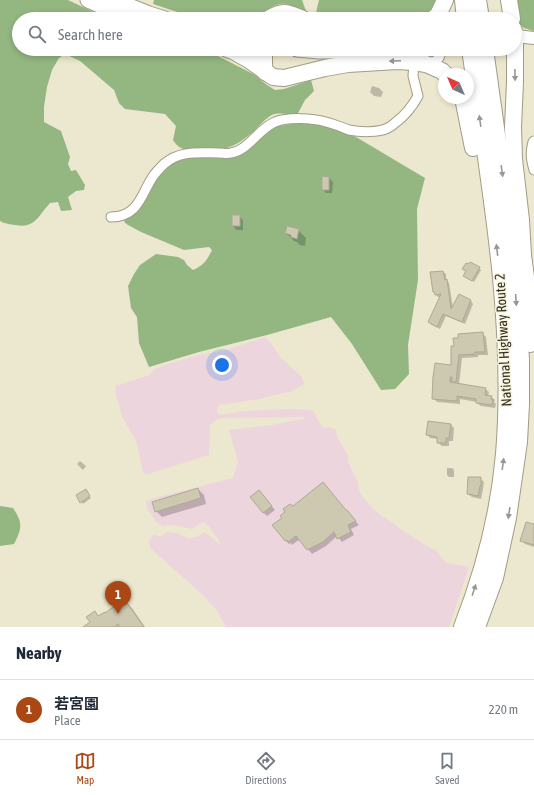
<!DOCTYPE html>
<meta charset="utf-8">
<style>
:root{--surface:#fff;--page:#f6f6f7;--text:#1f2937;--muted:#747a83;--line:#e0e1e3;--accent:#ab4712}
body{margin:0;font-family:"Asap Condensed","Noto Sans JP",sans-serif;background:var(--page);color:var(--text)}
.compass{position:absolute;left:438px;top:68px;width:36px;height:36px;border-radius:50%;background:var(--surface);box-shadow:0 2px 6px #0003;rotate:316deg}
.you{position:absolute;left:222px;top:365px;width:14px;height:14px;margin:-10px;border:3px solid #fff;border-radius:50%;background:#1a73e8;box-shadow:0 0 0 6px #1a73e833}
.badge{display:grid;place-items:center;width:26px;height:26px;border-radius:50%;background:var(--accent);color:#fff;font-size:13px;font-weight:700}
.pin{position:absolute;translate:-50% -33px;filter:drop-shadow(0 1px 2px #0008)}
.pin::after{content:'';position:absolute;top:21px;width:14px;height:12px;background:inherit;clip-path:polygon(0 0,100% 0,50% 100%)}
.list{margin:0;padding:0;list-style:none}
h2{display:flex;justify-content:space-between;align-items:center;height:52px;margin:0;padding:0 16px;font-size:17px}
h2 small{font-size:13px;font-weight:400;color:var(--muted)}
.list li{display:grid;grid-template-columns:26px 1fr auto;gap:12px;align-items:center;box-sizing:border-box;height:60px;padding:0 16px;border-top:1px solid var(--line)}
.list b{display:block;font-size:15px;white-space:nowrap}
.list p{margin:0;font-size:13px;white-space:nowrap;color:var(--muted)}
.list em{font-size:13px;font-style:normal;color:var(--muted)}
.icon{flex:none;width:22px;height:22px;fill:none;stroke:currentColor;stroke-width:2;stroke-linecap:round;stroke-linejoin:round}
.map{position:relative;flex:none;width:534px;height:627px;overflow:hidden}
.search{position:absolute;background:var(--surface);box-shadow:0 2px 6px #0003;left:12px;right:12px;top:12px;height:44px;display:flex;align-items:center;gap:10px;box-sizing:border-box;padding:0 14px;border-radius:22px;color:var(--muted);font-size:15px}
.sheet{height:112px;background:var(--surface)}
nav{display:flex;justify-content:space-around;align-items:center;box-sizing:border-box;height:56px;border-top:1px solid var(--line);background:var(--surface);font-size:11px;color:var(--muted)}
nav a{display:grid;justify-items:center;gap:2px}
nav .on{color:var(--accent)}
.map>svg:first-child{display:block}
.industrial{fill:#edd5de}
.forest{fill:#94b782}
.shadow{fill:#0003}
.building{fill:#cdc8b0;stroke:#aea992}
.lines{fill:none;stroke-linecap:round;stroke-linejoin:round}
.minor-casing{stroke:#a19c86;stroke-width:11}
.tertiary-casing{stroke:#a19c86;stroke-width:14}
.primary-casing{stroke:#a19c86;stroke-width:17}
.trunk-casing{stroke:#a19c86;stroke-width:18}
.minor{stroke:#fff;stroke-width:9}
.tertiary{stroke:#fff;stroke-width:12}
.primary{stroke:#fff;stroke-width:15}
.trunk{stroke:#fff;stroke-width:16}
.oneway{fill:#989893}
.labels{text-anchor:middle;stroke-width:3;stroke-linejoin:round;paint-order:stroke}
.street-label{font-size:14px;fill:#323027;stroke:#f9f4dc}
</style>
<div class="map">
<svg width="534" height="627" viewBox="0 0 534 627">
<rect width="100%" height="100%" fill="#ece7cf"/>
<polygon class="industrial" points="265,337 270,342 281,358 301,376 305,384 292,391 259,399 219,405 217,409 217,412 220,415 244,411 290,409 310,410 314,412 320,424 324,428 330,427 336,430 337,437 348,455 348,462 357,480 360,493 365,500 374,510 402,530 427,546 437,551 444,561 447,563 469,567 449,627 226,627 216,609 204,596 150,548 149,541 153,535 157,535 158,537 168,532 176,533 188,538 197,537 205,532 219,544 220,542 207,524 203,522 192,529 175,525 163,526 157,523 147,508 146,502 151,499 233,478 238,462 229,430 272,425 303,419 304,417 223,418 216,420 210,425 209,455 148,474 143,473 137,443 122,416 116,394 115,386 150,375 153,370 164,365 198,355 223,351"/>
<g class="forest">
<path d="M0,0H68L108,19H19V49H194L218,56L255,75L267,85L275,90L284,89L311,80L314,91L305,100L297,115C288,115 278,111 270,116C264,120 259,126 254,131C232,150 225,150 197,150C185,149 180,151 173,140L176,126L165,114L125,109L119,103L114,90L80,61L65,54L59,58L52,70L47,87L44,107V122L61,131L70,157L68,164L71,171L76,170L85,185L84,190L76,191L68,197L72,210L61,211L58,202L50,203C38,216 35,229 15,225C10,224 5,224 0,221Z"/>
<path d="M154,0H302L306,11L305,13C299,10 292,5 286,4C272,2 258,19 243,19C232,19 220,20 209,19C190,17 171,10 153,4Z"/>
<path d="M319,0H436C433,8 428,14 422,19H319L315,17Z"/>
<path d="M513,0H534V31C513,26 517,19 513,0Z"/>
<path d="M301,122L329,126L356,137L425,178L417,209L418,280L408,345L409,374L395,389L381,390L352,344L331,317L267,335L199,352L149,367L139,343L137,317L131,308L128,286L134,274L140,265L156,254L178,257L184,260L187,265L193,270C204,265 207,260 212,250L209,247L184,250L141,232L128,225L124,222L125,219L140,208L154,180L160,172L176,160L187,158L232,156L274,127Z"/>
<path d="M0,506L13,508C23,523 22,528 14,544L0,546Z"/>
</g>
<g class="shadow">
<polygon points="372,86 379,88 383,92 381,97 374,96 370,92"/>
<polygon points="323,177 329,178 333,182 332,193 326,193 323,189"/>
<polygon points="239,216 243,220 243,230 236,230 233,226"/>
<polygon points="298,230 306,238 305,246 300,245 297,242 294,241 286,233"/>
<polygon points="479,268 481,270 474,282 466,277"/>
<polygon points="443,272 446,274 446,280 449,283 453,308 460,296 471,301 473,304 465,324 446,316 440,329 432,325 429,322 441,297 438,297 433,292"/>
<polygon points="482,333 486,337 488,355 478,355 478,357 462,358 459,385 485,389 489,392 488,396 491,397 495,400 494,402 496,404 495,408 481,406 477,403 477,402 460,399 460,404 437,402 433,398 452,366 452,347"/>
<polygon points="429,422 451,425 454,428 453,441 449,441 449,446 442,446 438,443 438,439 430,438 427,434"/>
<polygon points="80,461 86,466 83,470 77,464"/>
<polygon points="447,468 452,468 454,470 454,477 449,477 447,475"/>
<polygon points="480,478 484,482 483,489 481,499 472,497 468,494"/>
<polygon points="198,489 204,495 206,504 162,517 156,511"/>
<polygon points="87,492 91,498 83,504 77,495"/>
<polygon points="263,495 275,510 267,516 263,512"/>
<polygon points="293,507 346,511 359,525 351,529 354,535 342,542 337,536 326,546 312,554 300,539 292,545 291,543 289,544 286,541 283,518"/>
<polygon points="534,525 534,547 525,544 521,540"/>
<polygon points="124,600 132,608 145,627 85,627 91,622 95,613 99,617 105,614"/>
</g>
<g class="building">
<polygon points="322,176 329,177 329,190 322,190"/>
<rect x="232" y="215" width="8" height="11"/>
<polygon points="287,226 299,229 297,239 291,237 291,235 285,233"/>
<polygon points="470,262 480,267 472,281 463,276 466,271 462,269 466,263 468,264"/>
<polygon points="443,271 445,280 447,279 451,309 459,294 471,300 462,322 443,314 437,327 428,322 441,294 435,295 434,292 433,292 430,272"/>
<polygon points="483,332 485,352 475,352 475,354 459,355 456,382 452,382 452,377 450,377 450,382 486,388 485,395 492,396 491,399 493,399 492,405 476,403 476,399 457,396 457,401 432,399 433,377 435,363 451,365 451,346 454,346 453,338 458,338 458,334"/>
<polygon points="428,421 451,424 449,438 446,438 446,443 437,443 437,437 426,435"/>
<polygon points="468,477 481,477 481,486 480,486 478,496 467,494"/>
<polygon points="323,482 346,510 347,510 356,521 348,525 351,532 337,539 334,532 323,542 307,550 296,536 288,542 287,540 285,541 272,525 282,518 280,516 285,512 283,509 290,504 293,506"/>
<polygon points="198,488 201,498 155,512 152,502"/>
<polygon points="86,489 90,496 80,503 76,495"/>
<polygon points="259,490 272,506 263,513 250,497"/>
<polygon points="526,522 534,524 534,545 520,541"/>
<polygon points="124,599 144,627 120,627 118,624 114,627 83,627 90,622 86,617 95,611 98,616 105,612 105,613"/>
</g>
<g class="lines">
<defs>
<g id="minor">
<path d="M426,64C435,61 440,61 441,51"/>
<path d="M534,141L533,142C530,153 531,159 534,170"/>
<path d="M111,217C138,217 141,195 152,178C155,173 160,168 164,164C180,150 199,153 219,153C223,153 227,154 231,153C249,150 258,129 275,122C288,117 312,118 326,122C334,124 341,127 349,130C359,132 378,133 388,128C390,127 393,125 395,123C406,115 412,107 418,96L413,76L414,62"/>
</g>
<polyline id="tertiary" points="516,36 534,38"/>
<g id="primary">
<polyline points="88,0 119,14 132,19"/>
<polyline points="114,0 149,14 165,19"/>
<polyline points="297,49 319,51 420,49"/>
</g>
<g id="trunk">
<polyline points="463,0 465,19"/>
<polyline points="478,0 481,19"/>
<polyline points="509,0 512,19"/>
<path d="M268,19C283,10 287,12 303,19"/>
<polyline points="433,19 438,15 445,0"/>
<polyline points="515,33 515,82 513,127 514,159 521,220 523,255 528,292 530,344"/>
<polyline points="227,49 233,51 249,60 273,77 284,78 325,68 348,64 397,61 414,62 426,64 442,71 445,74"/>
<polyline points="264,49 264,65 265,72"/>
<polyline points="463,98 473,148"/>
<path d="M462,627C483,573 499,512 504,454C515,320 489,182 470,49"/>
<polyline points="477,627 495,578 508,518 519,442 521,404 521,359 515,283 503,178 485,49"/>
</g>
</defs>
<use href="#minor" class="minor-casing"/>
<use href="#tertiary" class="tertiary-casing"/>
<use href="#primary" class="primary-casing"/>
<use href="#trunk" class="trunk-casing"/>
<use href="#minor" class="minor"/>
<use href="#tertiary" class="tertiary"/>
<use href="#primary" class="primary"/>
<use href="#trunk" class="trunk"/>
</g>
<defs><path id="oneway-solid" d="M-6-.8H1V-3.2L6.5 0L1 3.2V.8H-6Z"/></defs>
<g class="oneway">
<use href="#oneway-solid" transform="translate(395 61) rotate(178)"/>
<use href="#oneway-solid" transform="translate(515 75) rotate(89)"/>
<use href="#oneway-solid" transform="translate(480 121) rotate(-98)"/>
<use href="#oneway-solid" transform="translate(502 171) rotate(82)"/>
<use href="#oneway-solid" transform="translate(497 250) rotate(-97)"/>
<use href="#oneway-solid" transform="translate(516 300) rotate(86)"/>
<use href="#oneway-solid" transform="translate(503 464) rotate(-82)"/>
<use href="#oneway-solid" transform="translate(509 513) rotate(99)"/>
<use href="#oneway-solid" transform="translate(474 590) rotate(-72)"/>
</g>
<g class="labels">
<g class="street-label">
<text transform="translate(503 340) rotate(-93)" y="5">National Highway Route 2</text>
</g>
</g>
</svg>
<svg class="compass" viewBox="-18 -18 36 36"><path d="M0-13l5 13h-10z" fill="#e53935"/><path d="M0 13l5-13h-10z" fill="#747a83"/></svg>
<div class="you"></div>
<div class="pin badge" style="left:118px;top:614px">1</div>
<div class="search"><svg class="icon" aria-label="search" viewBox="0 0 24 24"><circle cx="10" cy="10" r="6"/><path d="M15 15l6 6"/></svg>Search here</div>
</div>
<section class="sheet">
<h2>Nearby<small></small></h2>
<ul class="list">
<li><span class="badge">1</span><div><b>若宮園</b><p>Place</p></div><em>220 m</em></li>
</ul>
</section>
<nav>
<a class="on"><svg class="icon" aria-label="map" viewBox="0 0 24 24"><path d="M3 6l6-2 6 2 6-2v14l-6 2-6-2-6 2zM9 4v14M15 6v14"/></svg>Map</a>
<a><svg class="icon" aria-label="directions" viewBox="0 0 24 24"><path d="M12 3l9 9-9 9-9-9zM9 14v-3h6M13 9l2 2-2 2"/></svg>Directions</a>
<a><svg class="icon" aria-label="saved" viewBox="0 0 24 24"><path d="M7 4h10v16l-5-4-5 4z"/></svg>Saved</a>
</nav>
